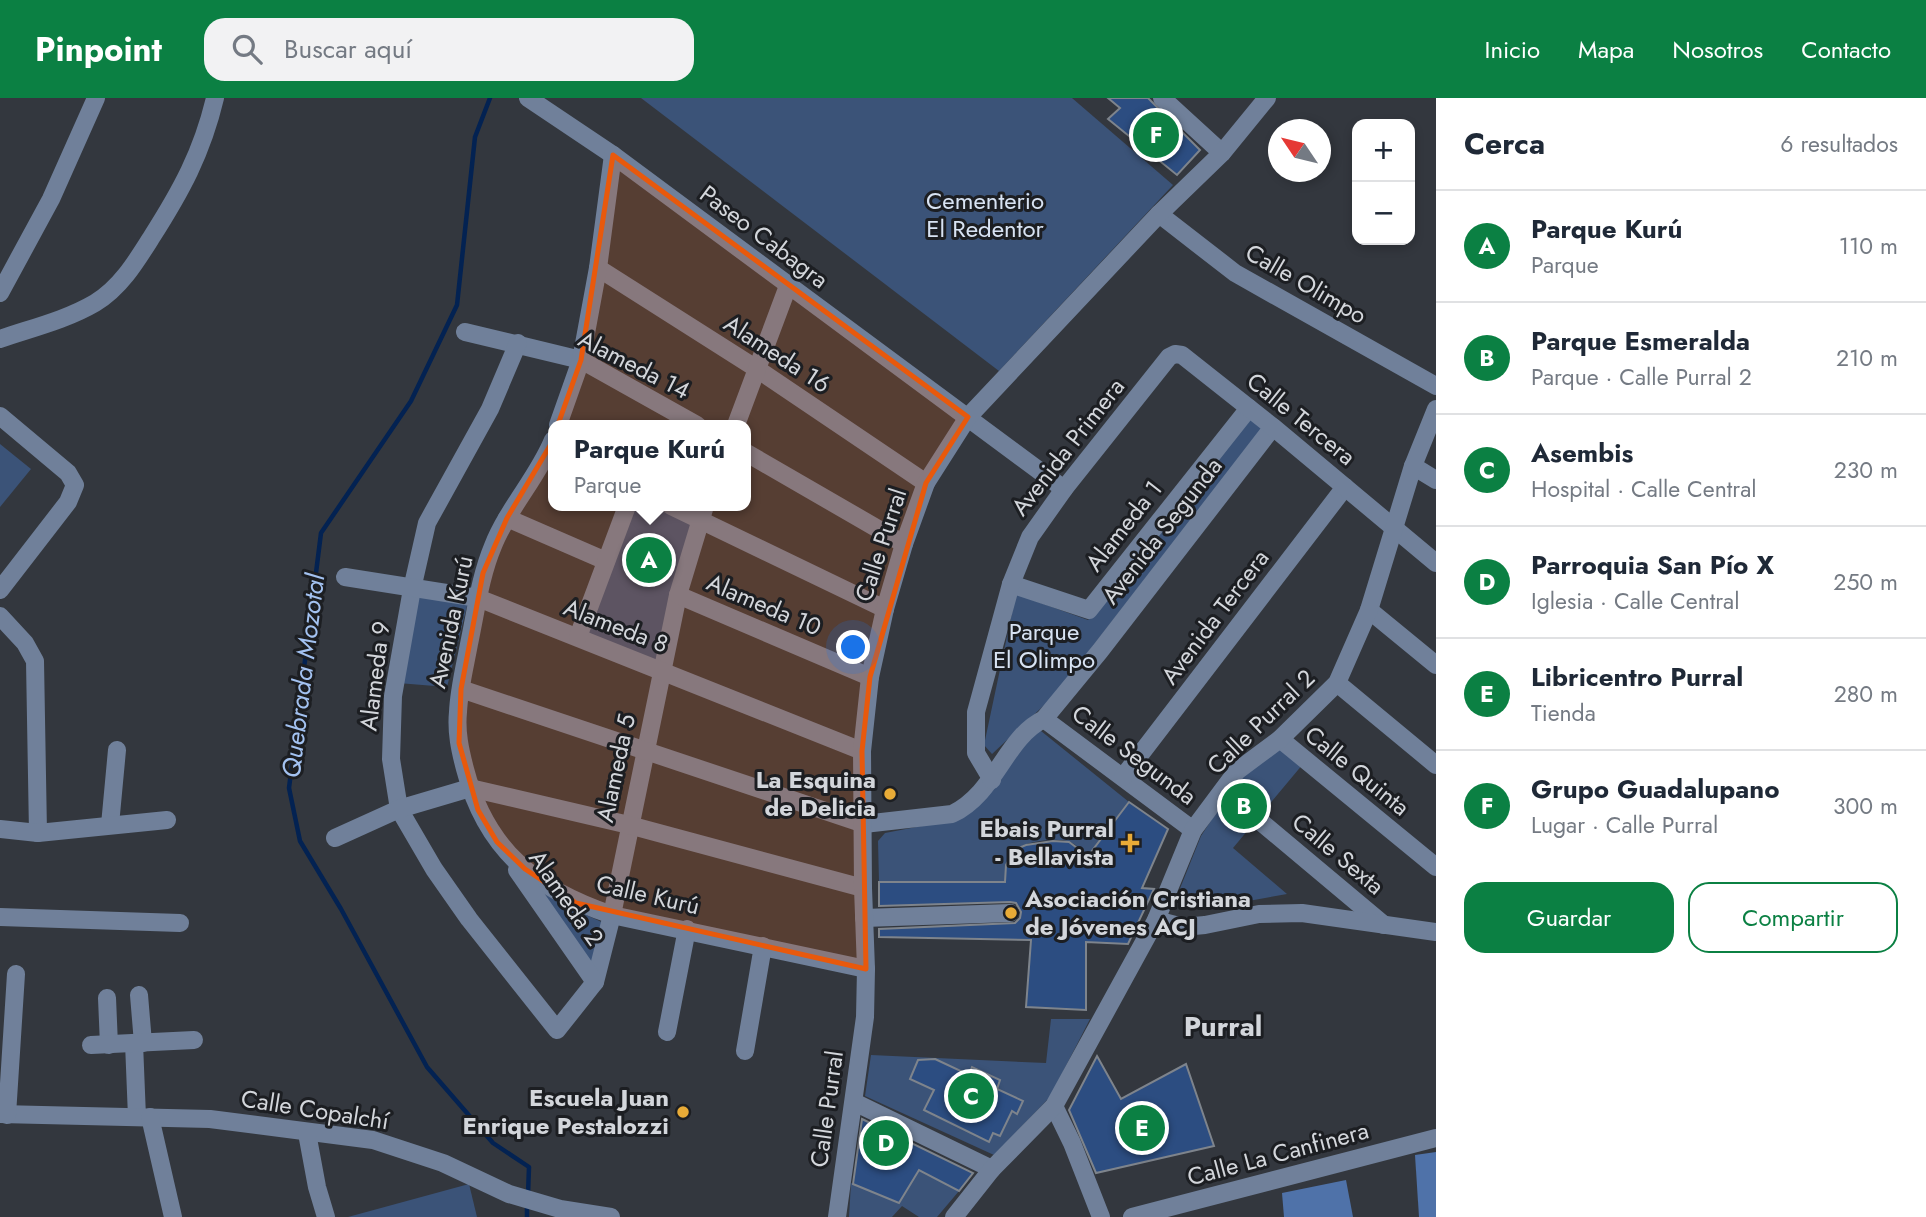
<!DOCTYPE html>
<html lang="es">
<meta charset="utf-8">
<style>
:root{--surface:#fff;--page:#f2f2f3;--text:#1f2937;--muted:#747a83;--line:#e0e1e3;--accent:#0b8043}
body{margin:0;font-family:Jost,sans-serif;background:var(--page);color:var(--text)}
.controls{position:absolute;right:21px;top:21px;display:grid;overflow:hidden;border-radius:14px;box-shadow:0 4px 10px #0003}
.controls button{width:63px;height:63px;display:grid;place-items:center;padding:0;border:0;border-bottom:2px solid var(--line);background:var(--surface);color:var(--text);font:35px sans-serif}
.compass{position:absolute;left:1268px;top:21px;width:63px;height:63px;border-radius:50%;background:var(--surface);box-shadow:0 4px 10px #0003;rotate:305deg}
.you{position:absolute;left:854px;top:550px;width:24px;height:24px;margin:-18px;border:5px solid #fff;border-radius:50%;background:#1a73e8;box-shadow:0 0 0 10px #1a73e833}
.badge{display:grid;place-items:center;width:46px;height:46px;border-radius:50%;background:var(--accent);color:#fff;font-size:23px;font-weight:700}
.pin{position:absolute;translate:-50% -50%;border:4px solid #fff;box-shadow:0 2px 7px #0006}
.popup{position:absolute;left:548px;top:322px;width:203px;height:91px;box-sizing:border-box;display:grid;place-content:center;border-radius:14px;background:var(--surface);filter:drop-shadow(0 2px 5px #0005);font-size:23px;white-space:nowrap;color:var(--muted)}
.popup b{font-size:26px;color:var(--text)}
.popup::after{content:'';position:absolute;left:50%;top:100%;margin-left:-14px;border:14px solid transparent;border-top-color:var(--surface)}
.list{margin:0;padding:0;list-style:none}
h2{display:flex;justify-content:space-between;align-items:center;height:91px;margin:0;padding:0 28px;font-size:30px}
h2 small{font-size:23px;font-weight:400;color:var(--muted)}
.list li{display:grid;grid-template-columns:46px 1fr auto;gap:21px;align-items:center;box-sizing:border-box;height:112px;padding:0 28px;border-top:2px solid var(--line)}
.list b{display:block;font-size:26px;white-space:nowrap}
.list p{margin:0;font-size:23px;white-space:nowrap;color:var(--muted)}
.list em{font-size:23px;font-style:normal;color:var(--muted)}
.actions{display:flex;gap:14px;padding:21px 28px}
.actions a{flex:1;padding:16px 0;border:2px solid var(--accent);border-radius:21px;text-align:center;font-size:24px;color:var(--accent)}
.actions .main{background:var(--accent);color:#fff}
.icon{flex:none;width:38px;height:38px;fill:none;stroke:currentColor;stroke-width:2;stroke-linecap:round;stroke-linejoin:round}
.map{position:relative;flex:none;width:1436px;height:1119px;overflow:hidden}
header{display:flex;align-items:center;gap:42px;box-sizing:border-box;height:98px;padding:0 35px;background:var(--accent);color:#fff}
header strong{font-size:33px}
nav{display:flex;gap:38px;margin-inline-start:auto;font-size:24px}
.search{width:490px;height:63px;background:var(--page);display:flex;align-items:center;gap:18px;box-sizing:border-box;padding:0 24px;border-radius:21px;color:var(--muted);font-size:26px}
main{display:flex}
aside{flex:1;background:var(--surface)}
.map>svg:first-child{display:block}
.green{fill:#3b5378;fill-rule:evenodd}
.forest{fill:#4f72a9}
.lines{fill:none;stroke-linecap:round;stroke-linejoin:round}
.stream{stroke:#032252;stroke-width:4.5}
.building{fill:#2c4d81;stroke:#7e848c;stroke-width:2}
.minor{stroke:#70809a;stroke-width:18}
.marked{fill:#e8590c;fill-opacity:0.2;stroke:#e8590c;stroke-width:5;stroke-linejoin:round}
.poi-dot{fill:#e8ab37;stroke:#1c1e22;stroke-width:2.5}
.labels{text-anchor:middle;stroke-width:6;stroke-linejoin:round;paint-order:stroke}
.park-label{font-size:24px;fill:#d8e3f3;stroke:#1c1e22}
.street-label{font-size:24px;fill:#d3d6db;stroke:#1c1e22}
.poi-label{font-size:24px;font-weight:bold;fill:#d3d6db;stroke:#1c1e22;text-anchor:end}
.water-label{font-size:26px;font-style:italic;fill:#a3c2f1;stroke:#1c1e22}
.quarter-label{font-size:28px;font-weight:bold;fill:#d3d6db;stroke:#1c1e22}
</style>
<header>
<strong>Pinpoint</strong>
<div class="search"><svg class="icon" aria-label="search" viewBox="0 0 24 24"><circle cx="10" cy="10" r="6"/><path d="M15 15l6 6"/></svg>Buscar aquí</div>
<nav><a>Inicio</a><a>Mapa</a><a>Nosotros</a><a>Contacto</a></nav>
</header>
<main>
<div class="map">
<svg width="1436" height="1119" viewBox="0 0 1436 1119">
<rect width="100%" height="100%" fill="#33373e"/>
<g class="green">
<polygon points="641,0 1072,0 1173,87 999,273"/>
<polygon points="1250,318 1264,328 1054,598 992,656 984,647 1016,496 1088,522"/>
<polygon points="0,346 31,371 0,409"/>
<polygon points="636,408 663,408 696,424 656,562 588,535"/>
<polygon points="416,494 468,504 447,589 398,585"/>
<path d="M1041,633L1129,704L1088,758C1083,753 1077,747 1070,744C1057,739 1026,743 1015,752C1005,760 1005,773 1005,784H879L878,743L885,735L958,721L1030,635Z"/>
<path d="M1277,646L1303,666L1233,750L1287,796L1204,811C1192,811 1183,810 1177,798L1201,738L1240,678Z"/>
<polygon points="531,788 560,805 606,826 593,870"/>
<path d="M1051,921H1090L1050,999L994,1057L865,998L871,957L1046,965ZM972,970L997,991L1022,1003L1017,1015L1012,1013L1000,1038L993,1035L989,1044L925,1013L934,992L910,981L969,977Z"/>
<polygon points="919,1072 959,1093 937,1119 919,1119 902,1108 892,1119 849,1119 851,1085 899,1105"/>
<polygon points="469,1086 477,1119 348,1119"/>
</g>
<g class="forest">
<polygon points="1436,1054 1436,1119 1419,1119 1415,1057"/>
<polygon points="1346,1082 1353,1119 1284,1119 1282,1095"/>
</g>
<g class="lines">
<g class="stream">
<polyline points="490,0 475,39 457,207 411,303 321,435 289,690 300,743 341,811 427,969 493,1045 529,1069 528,1097"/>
<polyline points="527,1119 527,1106"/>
</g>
</g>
<g class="building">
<polygon points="1108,0 1148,0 1200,52 1177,77 1108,21 1120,10"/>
<polygon points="1129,704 1168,731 1142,790 1154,791 1128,846 1086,844 1086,912 1026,909 1031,842 879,839 879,831 1015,825 1020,820 1021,814 1016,805 1010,804 879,808 879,784 1005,784 1006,767 1014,752 1026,747 1053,743 1069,744 1088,758"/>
<polygon points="1097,958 1121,1001 1186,966 1214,1048 1096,1075 1069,1012"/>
<polygon points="935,961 969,977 972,969 1000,982 997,991 1023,1003 1017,1016 1012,1013 1000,1038 993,1035 989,1044 924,1012 934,992 910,981 918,962"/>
<polygon points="862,1021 973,1075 959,1093 919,1072 899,1105 853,1086"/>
</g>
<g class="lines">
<g class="minor">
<polyline points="528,0 613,57 1064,391"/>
<polyline points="1162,0 1222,55"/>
<polyline points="1159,116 1235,175 1436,288"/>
<polyline points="598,170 757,271 926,385"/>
<polyline points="0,195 51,101 96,0"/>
<polyline points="465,234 581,262 697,327"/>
<path d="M0,241C32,230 66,222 95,205C120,190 136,164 151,140C181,93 202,55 215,0"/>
<polyline points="518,245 490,311 427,425 412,491 393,598 391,661 399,711 434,771 469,821 557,932 595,884 612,817 678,497 705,408"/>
<polyline points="0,318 68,375 75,387 68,404 0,492"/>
<polyline points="558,327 581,262 598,170 613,57"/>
<polyline points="736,327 788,188"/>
<path d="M553,342C538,379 508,410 493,448C480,479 476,513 469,546C465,568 459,591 458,614C456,634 460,652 465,671C486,752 535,791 612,817L866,871"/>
<polyline points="745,354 904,446"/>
<polyline points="1413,368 1436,382"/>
<polyline points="671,408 885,511"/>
<polyline points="507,420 606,463"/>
<polyline points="345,479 478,500 862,653"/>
<polyline points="1011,486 1089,512 1249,310"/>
<polyline points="678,497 870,579"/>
<polyline points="1369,512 1436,567"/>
<polyline points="0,518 25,545 35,563 38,735"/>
<polyline points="578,539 627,408"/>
<polyline points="1337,585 1436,667"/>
<path d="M461,591L864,726L952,716C996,695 1005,640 1044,621L1100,553L1273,329"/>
<polyline points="1044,621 1193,732"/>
<polyline points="1280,641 1436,769"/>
<polyline points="1123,679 1345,389"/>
<polyline points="992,682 976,655 976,614 1011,486 1030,439 1064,391 1169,259 1175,256 1182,257 1273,329 1436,465"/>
<polyline points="1261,724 1384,827"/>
<polyline points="110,727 117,652"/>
<polyline points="0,731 38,735 167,722"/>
<polyline points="335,740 399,711 470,690 629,727 863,790"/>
<polyline points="517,772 595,884"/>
<polyline points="0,819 180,825"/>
<polyline points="864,820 1010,815"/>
<polyline points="1156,822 1183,829 1205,827 1259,816 1302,815 1436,834"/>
<polyline points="139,897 143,945"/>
<polyline points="107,900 109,947"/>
<polyline points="667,934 687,831"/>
<polyline points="134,945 137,1019"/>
<polyline points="91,947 194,942"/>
<polyline points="745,953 763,848"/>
<polyline points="854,1004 992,1071"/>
<polyline points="1054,1008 1072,1045 1101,1119"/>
<polyline points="0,1016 210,1021 373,1042 443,1065 509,1096 560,1111 611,1119"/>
<polyline points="7,1017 16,876"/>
<polyline points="150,1019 173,1119"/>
<polyline points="307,1035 317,1089 326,1119"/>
<polyline points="837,1119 865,919 866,871 863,790 862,653 870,579 885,511 904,446 926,385 968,319 1159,116 1222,55 1267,0"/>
<polyline points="954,1119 992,1071 1054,1008 1156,822 1193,732 1237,673 1280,641 1337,585 1369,512 1413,368 1436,311"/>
<polyline points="1132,1119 1436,1040"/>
</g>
</g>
<path class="marked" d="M613,57L968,319L926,385L870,579L862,653L866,871L576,805L525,771L497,744L478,712L459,645L461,591L483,475L507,420L551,346L581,262Z"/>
<g class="poi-dot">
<circle cx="890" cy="696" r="7"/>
<path d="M1126.5 734.5h7v7h7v7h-7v7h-7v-7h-7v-7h7z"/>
<circle cx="1011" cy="815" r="7"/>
<circle cx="683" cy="1014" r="7"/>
</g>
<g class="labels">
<g class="park-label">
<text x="985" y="111">Cementerio<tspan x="985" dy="28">El Redentor</tspan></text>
<text x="1044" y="542">Parque<tspan x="1044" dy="28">El Olimpo</tspan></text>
</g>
<g class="street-label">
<text transform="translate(764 139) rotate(37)" y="8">Paseo Cabagra</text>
<text transform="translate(1306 186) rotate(30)" y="8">Calle Olimpo</text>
<text transform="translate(777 256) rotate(33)" y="8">Alameda 16</text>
<text transform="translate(634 267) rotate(27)" y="8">Alameda 14</text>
<text transform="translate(1301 321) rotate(39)" y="8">Calle Tercera</text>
<text transform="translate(1068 349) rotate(-52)" y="8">Avenida Primera</text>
<text transform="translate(1124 428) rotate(-52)" y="8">Alameda 1</text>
<text transform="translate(1162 433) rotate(-52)" y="8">Avenida Segunda</text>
<text transform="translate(881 447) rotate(-72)" y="8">Calle Purral</text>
<text transform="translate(764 507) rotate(23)" y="8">Alameda 10</text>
<text transform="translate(1215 519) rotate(-53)" y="8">Avenida Tercera</text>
<text transform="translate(451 524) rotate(-78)" y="8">Avenida Kurú</text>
<text transform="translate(616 528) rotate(21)" y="8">Alameda 8</text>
<text transform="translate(375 578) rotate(-83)" y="8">Alameda 9</text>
<text transform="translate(1261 624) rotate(-44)" y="8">Calle Purral 2</text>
<text transform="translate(1134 657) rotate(37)" y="8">Calle Segunda</text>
<text transform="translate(616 670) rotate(-78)" y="8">Alameda 5</text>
<text transform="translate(1357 673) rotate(39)" y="8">Calle Quinta</text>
<text transform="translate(1338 756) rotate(40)" y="8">Calle Sexta</text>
<text transform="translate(648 797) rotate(13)" y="8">Calle Kurú</text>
<text transform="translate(566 800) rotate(55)" y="8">Alameda 2</text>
<text transform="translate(827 1011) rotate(-82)" y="8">Calle Purral</text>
<text transform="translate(315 1012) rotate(9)" y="8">Calle Copalchí</text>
<text transform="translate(1278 1056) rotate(-15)" y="8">Calle La Canfinera</text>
</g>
<g class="poi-label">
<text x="876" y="690">La Esquina<tspan x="876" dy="28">de Delicia</tspan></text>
<text x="1114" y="739">Ebais Purral<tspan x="1114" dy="28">- Bellavista</tspan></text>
<text x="1025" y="809" text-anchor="start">Asociación Cristiana<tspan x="1025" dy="28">de Jóvenes ACJ</tspan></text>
<text x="669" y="1008">Escuela Juan<tspan x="669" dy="28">Enrique Pestalozzi</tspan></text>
</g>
<g class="water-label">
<text transform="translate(303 578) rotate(-83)" y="9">Quebrada Mozotal</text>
</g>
<g class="quarter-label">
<text x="1223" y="938">Purral</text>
</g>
</g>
</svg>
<div class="controls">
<button>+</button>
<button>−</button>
</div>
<svg class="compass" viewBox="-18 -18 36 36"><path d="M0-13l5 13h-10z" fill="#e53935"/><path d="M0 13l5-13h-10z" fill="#747a83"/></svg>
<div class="you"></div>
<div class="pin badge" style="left:649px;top:462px">A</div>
<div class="popup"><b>Parque Kurú</b>Parque</div>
<div class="pin badge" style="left:1244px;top:708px">B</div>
<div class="pin badge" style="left:971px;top:998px">C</div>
<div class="pin badge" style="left:886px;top:1045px">D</div>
<div class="pin badge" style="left:1142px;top:1030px">E</div>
<div class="pin badge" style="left:1156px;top:37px">F</div>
</div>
<aside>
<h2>Cerca<small>6 resultados</small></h2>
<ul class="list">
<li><span class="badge">A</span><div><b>Parque Kurú</b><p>Parque</p></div><em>110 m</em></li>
<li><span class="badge">B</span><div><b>Parque Esmeralda</b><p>Parque · Calle Purral 2</p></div><em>210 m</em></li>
<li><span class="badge">C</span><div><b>Asembis</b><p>Hospital · Calle Central</p></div><em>230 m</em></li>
<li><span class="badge">D</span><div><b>Parroquia San Pío X</b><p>Iglesia · Calle Central</p></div><em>250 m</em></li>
<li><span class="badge">E</span><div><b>Libricentro Purral</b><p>Tienda</p></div><em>280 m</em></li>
<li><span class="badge">F</span><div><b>Grupo Guadalupano</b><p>Lugar · Calle Purral</p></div><em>300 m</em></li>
</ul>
<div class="actions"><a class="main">Guardar</a><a>Compartir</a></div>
</aside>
</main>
